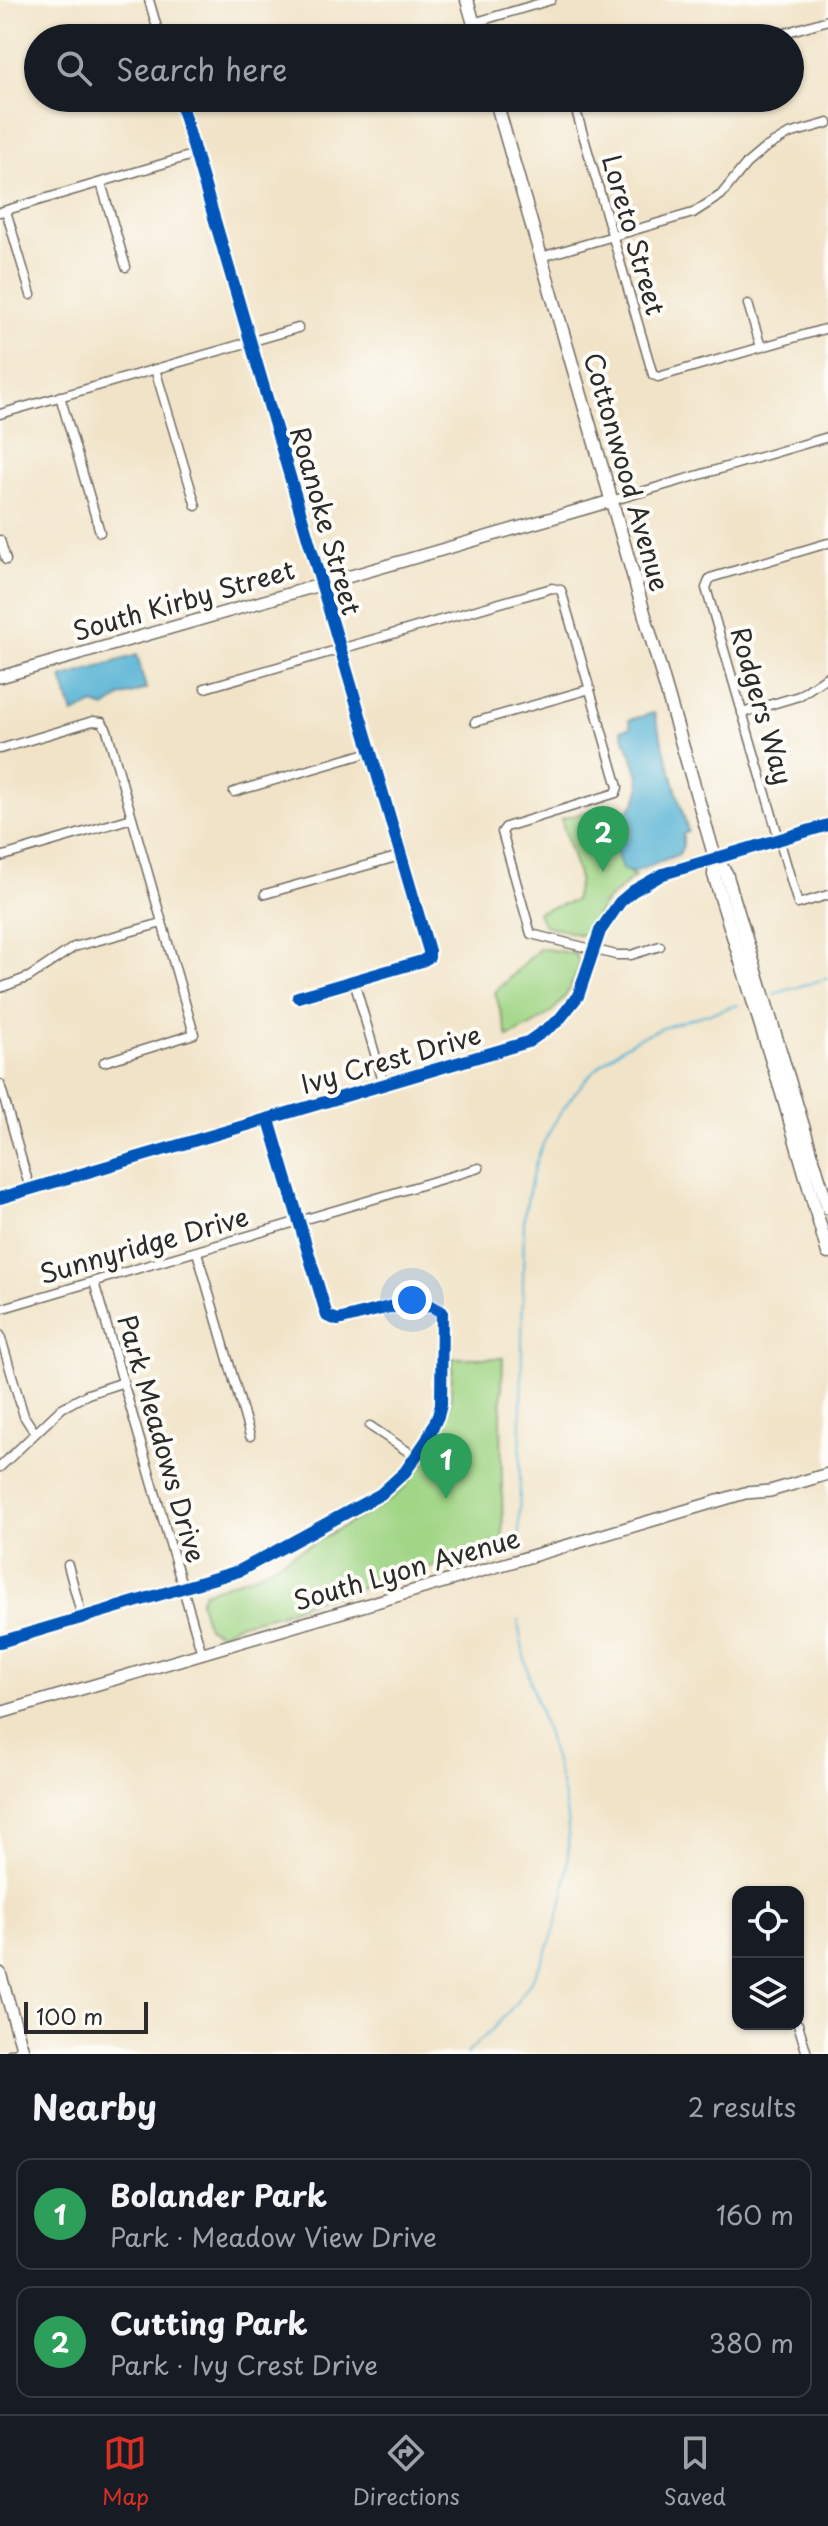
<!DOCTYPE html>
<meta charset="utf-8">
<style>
:root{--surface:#171b24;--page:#242831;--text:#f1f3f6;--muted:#9ea1a6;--line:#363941;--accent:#d93025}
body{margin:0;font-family:"Playpen Sans",sans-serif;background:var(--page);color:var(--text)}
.controls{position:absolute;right:24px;bottom:24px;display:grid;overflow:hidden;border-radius:16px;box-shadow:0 2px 6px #0004}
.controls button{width:72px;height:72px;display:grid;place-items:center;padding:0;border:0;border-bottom:2px solid var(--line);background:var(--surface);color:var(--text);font:40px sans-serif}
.scale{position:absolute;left:24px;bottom:20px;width:124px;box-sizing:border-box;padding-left:8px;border:4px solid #2b2b2b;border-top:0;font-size:22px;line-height:28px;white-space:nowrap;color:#2b2b2b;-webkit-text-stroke:6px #fdfcf7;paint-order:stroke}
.you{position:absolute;left:412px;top:1300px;width:28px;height:28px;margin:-20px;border:6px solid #fff;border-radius:50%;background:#1a73e8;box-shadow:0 0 0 12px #1a73e833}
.badge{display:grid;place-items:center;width:52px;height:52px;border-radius:50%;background:var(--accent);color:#fff;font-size:26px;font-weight:700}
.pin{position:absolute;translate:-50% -66px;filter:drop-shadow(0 2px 4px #0008)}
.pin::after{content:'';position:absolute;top:42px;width:28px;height:24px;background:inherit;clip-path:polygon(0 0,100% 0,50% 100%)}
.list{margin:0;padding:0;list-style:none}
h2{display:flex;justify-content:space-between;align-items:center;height:104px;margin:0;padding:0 32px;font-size:34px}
h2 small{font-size:26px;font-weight:400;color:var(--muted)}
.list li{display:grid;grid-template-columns:52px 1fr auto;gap:24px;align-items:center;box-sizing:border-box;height:112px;margin:0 16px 16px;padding:0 16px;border:2px solid var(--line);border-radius:16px}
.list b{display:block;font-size:30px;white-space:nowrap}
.list p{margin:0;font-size:26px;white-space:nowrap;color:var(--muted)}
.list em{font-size:26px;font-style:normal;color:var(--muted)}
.icon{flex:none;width:44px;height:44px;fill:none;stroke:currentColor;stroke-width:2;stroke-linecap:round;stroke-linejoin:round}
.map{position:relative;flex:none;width:828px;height:2054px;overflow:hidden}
.search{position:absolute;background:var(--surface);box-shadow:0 2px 6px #0004;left:24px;right:24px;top:24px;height:88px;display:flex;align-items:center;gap:20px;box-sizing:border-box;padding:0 28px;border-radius:44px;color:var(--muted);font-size:30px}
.sheet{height:360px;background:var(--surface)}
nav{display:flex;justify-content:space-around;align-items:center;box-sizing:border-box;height:112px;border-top:2px solid var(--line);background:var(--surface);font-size:22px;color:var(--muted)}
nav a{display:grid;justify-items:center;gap:4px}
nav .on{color:var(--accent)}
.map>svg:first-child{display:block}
.green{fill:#a1d686;stroke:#668058;stroke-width:2}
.water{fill:#56b3d4;stroke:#406f80;stroke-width:2}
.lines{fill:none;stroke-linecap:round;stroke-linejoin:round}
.stream{stroke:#56b3d4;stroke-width:2}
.minor-casing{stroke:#706b62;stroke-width:11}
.tertiary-casing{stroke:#706b62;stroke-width:14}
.secondary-casing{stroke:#706b62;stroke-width:15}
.minor{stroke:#fff;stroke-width:8}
.tertiary{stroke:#fff;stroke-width:11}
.secondary{stroke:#fff;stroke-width:12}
.cycleway-casing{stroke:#fdfcf7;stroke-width:17}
.cycleway{stroke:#0057b8;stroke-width:12}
.labels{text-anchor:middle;stroke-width:8;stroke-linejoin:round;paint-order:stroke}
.street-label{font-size:26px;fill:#2b2b2b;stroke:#fdfcf7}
</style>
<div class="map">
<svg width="828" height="2054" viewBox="0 0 828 2054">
<rect width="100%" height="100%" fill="#fdfcf7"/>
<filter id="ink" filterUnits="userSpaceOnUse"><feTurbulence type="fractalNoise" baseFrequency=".0125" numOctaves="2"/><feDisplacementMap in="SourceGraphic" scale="16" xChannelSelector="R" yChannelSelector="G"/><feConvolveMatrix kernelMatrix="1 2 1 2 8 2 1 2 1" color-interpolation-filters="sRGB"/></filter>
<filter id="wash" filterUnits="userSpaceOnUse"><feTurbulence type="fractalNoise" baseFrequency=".006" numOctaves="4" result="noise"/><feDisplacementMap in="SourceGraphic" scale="32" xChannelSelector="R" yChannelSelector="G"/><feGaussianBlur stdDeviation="1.8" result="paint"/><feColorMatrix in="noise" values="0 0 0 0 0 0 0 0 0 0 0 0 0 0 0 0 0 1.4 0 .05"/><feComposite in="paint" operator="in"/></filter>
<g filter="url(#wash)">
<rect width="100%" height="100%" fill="#f1e3c7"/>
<g class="green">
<polygon points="609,809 612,816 607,823 628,872 635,876 603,904 589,931 581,935 544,925 537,912 574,901 579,879 561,819 586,812"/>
<path d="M540,948L575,954L580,963C568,1005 546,1020 508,1037L495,992Z"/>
<polygon points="453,1358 503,1358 501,1417 503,1549 455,1557 414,1575 382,1579 345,1594 319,1598 279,1614 237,1624 221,1634 207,1627 200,1601 204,1592 257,1574 384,1504 403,1489 430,1454 442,1431 450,1406"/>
</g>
<g class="water">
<polygon points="137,655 146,689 120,697 105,708 94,704 73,714 62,678"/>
<path d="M654,713L688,831L683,834V846L679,854L632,873L622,869L606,822C613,815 621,815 629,809C654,788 629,753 621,730L631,727L629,720Z"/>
</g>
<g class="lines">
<g class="stream">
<polyline points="774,994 828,978"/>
<path d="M519,1544L524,1217C529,1191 533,1164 545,1140C564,1101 599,1058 639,1038C671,1023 705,1015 738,1005"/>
<path d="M466,2054C489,2033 511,2012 528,1986C562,1933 576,1860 564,1798C552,1738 525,1682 518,1620"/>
</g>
</g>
</g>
<g filter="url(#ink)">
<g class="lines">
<defs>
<g id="minor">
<polyline points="149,0 160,38"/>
<polyline points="473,23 551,0"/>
<polyline points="768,38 828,20"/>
<polyline points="179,98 429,951 429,957 422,961 298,997"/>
<polyline points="589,98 578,101 575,107 653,375 658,377 828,328"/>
<polyline points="101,183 126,267"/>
<polyline points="6,211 31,295"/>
<polyline points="0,212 196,154"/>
<polyline points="541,257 693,213 721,195 746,164 765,148 789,134 828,123"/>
<polyline points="748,304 761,347"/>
<polyline points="155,369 196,506"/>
<polyline points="60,396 100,532"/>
<polyline points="0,414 298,328"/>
<polyline points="611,501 828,437"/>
<polyline points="0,540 6,560"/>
<polyline points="828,543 710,578 706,588 798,904 828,895"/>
<polyline points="205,688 552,588 561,590 618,787 616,793 506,827 502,832 531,934 616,955 631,955 660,946"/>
<polyline points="742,713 799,696 828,676"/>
<polyline points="475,722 590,689"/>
<polyline points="0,749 93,721 102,722 107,730 194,1034 104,1062"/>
<polyline points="234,792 370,752"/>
<polyline points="0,857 132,818"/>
<polyline points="265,894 400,856"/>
<polyline points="354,981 384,1085"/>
<polyline points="0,988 29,977 74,947 162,923"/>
<polyline points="0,1084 30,1189"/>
<polyline points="0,1198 528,1042 558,1021 578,996 600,931 620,902 633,891 663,874 828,825"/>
<polyline points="197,1252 250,1436"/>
<polyline points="94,1282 202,1654"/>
<polyline points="0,1309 479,1168"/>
<polyline points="0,1335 24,1416 35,1433"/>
<polyline points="370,1426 416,1457"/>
<polyline points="0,1467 62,1408 88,1394 124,1382"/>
<polyline points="68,1565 82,1617"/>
<polyline points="0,1642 239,1571 381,1494 405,1472 427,1440 438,1416 441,1405 442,1312 431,1306 389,1307 338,1320 327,1316 269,1120"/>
<polyline points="798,2024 807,2054"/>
<polyline points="10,2054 22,2050"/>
</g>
<g id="tertiary">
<polyline points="0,677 611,501"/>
<polyline points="0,1713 745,1493 770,1491 828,1474"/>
<polyline points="0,1973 24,2054"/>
</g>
<g id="secondary">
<polyline points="467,0 478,38"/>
<polyline points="495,98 715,858 714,875 784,1100 828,1253"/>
<polyline points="715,858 726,873 828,1208"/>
</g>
</defs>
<use href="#minor" class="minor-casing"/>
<use href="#tertiary" class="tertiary-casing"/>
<use href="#secondary" class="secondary-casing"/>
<use href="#minor" class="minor"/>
<use href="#tertiary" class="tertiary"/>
<use href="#secondary" class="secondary"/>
<defs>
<g id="cycleway">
<polyline points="179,98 429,951 429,957 422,961 298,997"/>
<polyline points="0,1198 528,1042 558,1021 578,996 600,931 620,902 633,891 663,874 828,825"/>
<polyline points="0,1642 239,1571 381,1494 405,1472 427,1440 438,1416 441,1405 442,1312 431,1306 389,1307 338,1320 327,1316 269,1120"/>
</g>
</defs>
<use href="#cycleway" class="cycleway-casing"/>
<use href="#cycleway" class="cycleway"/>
</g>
</g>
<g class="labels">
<g class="street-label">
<text transform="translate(633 235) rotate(74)" y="9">Loreto Street</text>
<text transform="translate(626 472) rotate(74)" y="9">Cottonwood Avenue</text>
<text transform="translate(325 521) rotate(74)" y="9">Roanoke Street</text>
<text transform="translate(184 601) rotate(-16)" y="9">South Kirby Street</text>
<text transform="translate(761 706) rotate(74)" y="9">Rodgers Way</text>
<text transform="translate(391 1060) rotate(-16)" y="9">Ivy Crest Drive</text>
<text transform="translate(144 1246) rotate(-16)" y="9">Sunnyridge Drive</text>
<text transform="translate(161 1439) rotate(74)" y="9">Park Meadows Drive</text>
<text transform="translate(407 1570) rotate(-16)" y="9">South Lyon Avenue</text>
</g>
</g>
</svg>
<div class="controls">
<button><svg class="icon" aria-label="locate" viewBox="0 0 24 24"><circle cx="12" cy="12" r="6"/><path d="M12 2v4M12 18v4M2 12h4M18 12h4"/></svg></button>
<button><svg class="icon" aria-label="layers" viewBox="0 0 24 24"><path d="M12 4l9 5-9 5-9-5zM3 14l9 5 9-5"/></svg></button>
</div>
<div class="scale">100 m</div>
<div class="you"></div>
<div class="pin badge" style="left:446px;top:1499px;background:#2e9e5b">1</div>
<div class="pin badge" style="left:603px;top:872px;background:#2e9e5b">2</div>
<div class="search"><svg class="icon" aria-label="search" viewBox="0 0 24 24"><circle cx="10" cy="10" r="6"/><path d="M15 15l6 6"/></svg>Search here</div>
</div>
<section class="sheet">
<h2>Nearby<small>2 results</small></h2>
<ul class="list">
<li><span class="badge" style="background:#2e9e5b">1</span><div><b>Bolander Park</b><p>Park · Meadow View Drive</p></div><em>160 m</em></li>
<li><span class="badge" style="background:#2e9e5b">2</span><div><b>Cutting Park</b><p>Park · Ivy Crest Drive</p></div><em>380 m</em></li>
</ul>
</section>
<nav>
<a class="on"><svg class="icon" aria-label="map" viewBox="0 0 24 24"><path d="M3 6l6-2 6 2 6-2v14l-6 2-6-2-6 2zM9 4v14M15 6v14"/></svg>Map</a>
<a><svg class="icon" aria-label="directions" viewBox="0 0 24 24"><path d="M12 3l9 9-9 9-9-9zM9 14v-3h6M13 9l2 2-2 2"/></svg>Directions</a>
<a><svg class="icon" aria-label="saved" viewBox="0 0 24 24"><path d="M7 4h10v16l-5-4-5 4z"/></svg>Saved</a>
</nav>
